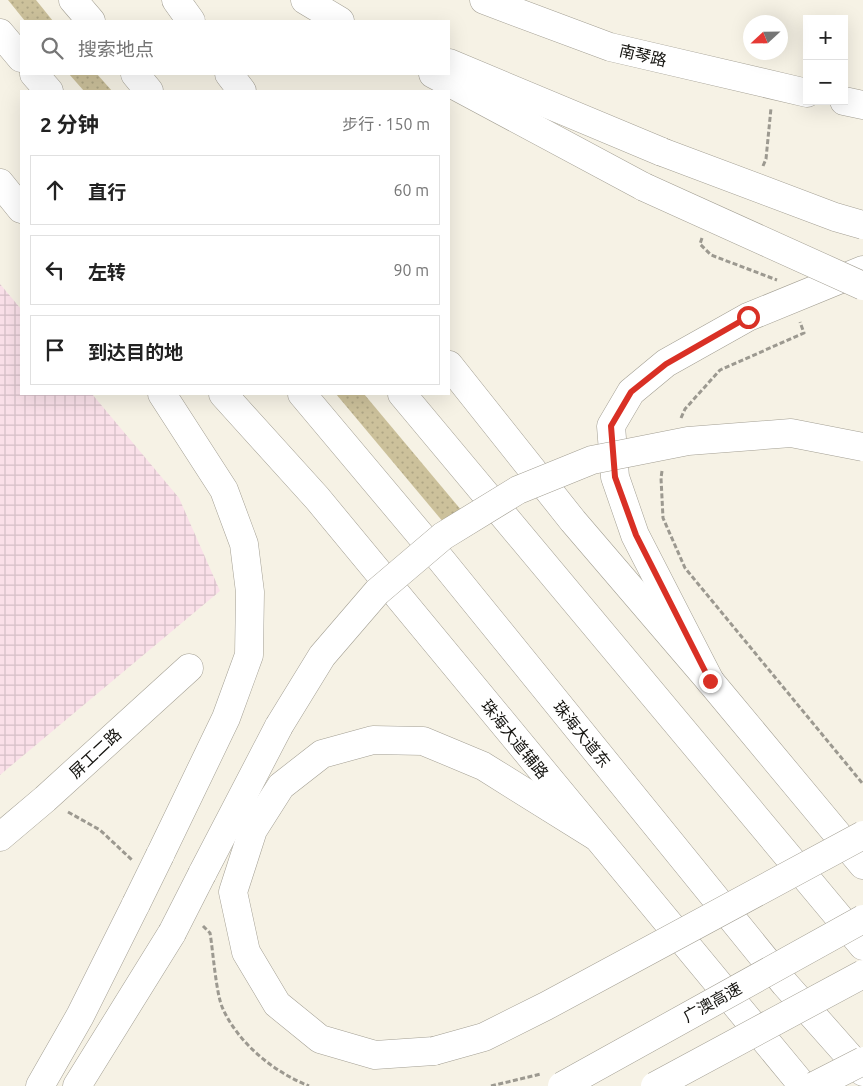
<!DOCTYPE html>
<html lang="zh">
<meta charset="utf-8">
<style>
:root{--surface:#fff;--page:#f6f6f6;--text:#222;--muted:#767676;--line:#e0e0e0}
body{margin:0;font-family:Ubuntu,"Noto Sans SC",sans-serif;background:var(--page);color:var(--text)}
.controls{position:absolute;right:15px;top:15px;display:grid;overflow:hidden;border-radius:0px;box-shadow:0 5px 20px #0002}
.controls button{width:45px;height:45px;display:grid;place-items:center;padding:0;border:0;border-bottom:1px solid var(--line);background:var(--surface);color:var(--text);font:25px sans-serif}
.compass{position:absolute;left:743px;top:15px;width:45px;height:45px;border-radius:50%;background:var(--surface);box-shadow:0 5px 20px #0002;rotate:248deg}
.stop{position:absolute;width:15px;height:15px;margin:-11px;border:4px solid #d93025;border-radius:50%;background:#fff}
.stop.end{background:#d93025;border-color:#fff;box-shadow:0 1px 5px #0008}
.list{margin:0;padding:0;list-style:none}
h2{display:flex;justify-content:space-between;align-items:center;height:65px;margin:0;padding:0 20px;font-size:21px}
h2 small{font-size:16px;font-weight:400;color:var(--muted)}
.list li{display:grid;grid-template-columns:32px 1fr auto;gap:15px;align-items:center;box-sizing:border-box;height:70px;margin:0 10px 10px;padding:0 10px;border:1px solid var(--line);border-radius:0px}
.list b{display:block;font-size:19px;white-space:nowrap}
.list em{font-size:16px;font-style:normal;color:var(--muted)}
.icon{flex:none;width:28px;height:28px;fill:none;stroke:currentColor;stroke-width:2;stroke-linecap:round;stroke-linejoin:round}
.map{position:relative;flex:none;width:863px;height:1086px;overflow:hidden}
.search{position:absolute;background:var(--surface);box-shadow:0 5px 20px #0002;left:20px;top:20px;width:430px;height:55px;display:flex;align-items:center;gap:12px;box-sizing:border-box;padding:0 18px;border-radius:0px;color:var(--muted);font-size:19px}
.panel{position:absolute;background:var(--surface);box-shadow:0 5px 20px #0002;left:20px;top:90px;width:430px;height:305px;border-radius:0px}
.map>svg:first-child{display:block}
.industrial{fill:url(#industrial-grid)}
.green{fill:url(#green-dots)}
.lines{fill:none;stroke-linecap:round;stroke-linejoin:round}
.secondary-casing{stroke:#a39f93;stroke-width:29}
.primary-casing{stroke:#a39f93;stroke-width:29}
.highway-casing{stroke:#a39f93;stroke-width:29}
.path{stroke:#9c9990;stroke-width:3;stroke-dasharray:5 2.5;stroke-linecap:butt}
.secondary{stroke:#fff;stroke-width:28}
.primary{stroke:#fff;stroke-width:28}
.highway{stroke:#fff;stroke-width:28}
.highway-bridge-casing{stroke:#a39f93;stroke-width:29;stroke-linecap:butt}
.highway-bridge{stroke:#fff;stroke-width:28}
.route{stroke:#d93025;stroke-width:6}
.labels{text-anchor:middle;stroke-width:5;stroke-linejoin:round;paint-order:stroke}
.street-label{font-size:16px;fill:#13120e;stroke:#fff}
</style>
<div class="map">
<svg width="863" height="1086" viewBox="0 0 863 1086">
<defs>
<pattern id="industrial-grid" width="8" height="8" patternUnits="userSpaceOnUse" patternTransform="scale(1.25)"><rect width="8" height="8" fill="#fae0e9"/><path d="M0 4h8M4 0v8" fill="none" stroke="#d5bfc7"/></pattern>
<pattern id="green-dots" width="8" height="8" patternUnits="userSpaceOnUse" patternTransform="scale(1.25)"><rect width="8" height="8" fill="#ccc19b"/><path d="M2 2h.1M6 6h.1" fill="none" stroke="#aea584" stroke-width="1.8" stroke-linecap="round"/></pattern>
</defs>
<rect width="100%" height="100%" fill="#f6f2e5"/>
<polygon class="industrial" points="0,284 21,309 21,394 92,394 179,498 220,591 0,775"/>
<g class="green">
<polygon points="8,0 36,0 53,21 25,21"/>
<polygon points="69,74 97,74 112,91 84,91"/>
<polygon points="336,394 364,394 462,511 444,523"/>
</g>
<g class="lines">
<defs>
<g id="secondary">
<polyline points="176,0 191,21"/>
<polyline points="229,74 242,91"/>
<polyline points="449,365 573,521 710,681 863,865"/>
<polyline points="223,394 317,498 803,1086"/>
<polyline points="0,837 45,799 189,668"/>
</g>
<g id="primary">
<polyline points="484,0 610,47 807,93"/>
<polyline points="844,101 863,105"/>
<polyline points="710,681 635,535 615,477 611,426 631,392 666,363 748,317 863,270"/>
</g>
<g id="highway">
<polyline points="73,0 91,21"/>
<polyline points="305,0 340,21"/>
<polyline points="0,33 21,58"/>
<polyline points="449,63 662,152"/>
<polyline points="34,74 49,91"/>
<polyline points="135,74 149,91"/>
<polyline points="433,74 644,187"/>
<polyline points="0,183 21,209"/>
<polyline points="302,394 438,556 785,984 863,1072"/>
<polyline points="402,394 863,946"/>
<polyline points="160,855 226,718 249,655 250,592 244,544 224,490 162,394"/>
<polyline points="202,874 279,726"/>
<polyline points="434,1051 375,1055 320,1039 277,1004 246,952 233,892 253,830 281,786 322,754 373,740 423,741 483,766 595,836"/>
<polyline points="40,1086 80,1016 136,904"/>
<polyline points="77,1086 172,933"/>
</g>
</defs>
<use href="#secondary" class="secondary-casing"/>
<use href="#primary" class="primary-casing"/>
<use href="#highway" class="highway-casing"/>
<g class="path">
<polyline points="763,166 766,159 771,108"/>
<polyline points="702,238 700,244 711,255 777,280"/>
<polyline points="681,418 685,409 720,370 804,333 800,322"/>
<polyline points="662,471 661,478 663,518 685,568 863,784"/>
<polyline points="68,812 100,830 132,860"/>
<path d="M203,926L210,933C213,950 216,995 223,1009C239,1044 274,1072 309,1086"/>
<polyline points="491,1086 541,1074"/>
</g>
<use href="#secondary" class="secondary"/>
<use href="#primary" class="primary"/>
<use href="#highway" class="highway"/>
<defs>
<g id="highway-bridge">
<polyline points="662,152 835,217 863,225"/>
<polyline points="644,187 863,286"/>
<polyline points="279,726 322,656 377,592 443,536 518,490 592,460 688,441 791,433 863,447"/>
<polyline points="136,904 160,855"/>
<polyline points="172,933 202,874"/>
<polyline points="434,1051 484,1037 546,1006 863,835"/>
<polyline points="562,1086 863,919"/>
<polyline points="655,1086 863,974"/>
<polyline points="814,1086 863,1061"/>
</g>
</defs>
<use href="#highway-bridge" class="highway-bridge-casing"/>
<use href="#highway-bridge" class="highway-bridge"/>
</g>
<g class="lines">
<polyline class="route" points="710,681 636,535 615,477 611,426 631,392 666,364 748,317"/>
</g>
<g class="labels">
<g class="street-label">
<text transform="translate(643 55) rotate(13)" y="6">南琴路</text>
<text transform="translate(582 734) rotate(51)" y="6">珠海大道东</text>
<text transform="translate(515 739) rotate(51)" y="6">珠海大道辅路</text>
<text transform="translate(95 753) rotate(-43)" y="6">屏工二路</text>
<text transform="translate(712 1002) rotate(-29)" y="6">广澳高速</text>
</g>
</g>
</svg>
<div class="controls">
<button>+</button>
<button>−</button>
</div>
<svg class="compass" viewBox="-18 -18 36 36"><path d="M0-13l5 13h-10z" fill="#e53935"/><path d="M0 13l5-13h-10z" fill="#767676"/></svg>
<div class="stop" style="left:748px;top:317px"></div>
<div class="stop end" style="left:710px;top:681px"></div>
<div class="search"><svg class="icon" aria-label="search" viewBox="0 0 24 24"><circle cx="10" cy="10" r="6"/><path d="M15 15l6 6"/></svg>搜索地点</div>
<section class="panel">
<h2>2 分钟<small>步行 · 150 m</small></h2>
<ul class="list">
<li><svg class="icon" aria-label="ahead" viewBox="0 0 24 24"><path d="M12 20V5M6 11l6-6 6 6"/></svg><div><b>直行</b></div><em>60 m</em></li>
<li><svg class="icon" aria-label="left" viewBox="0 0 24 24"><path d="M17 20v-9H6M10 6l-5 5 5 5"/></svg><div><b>左转</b></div><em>90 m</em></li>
<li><svg class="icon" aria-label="arrive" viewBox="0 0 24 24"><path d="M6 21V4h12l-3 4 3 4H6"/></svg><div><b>到达目的地</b></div></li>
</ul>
</section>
</div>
